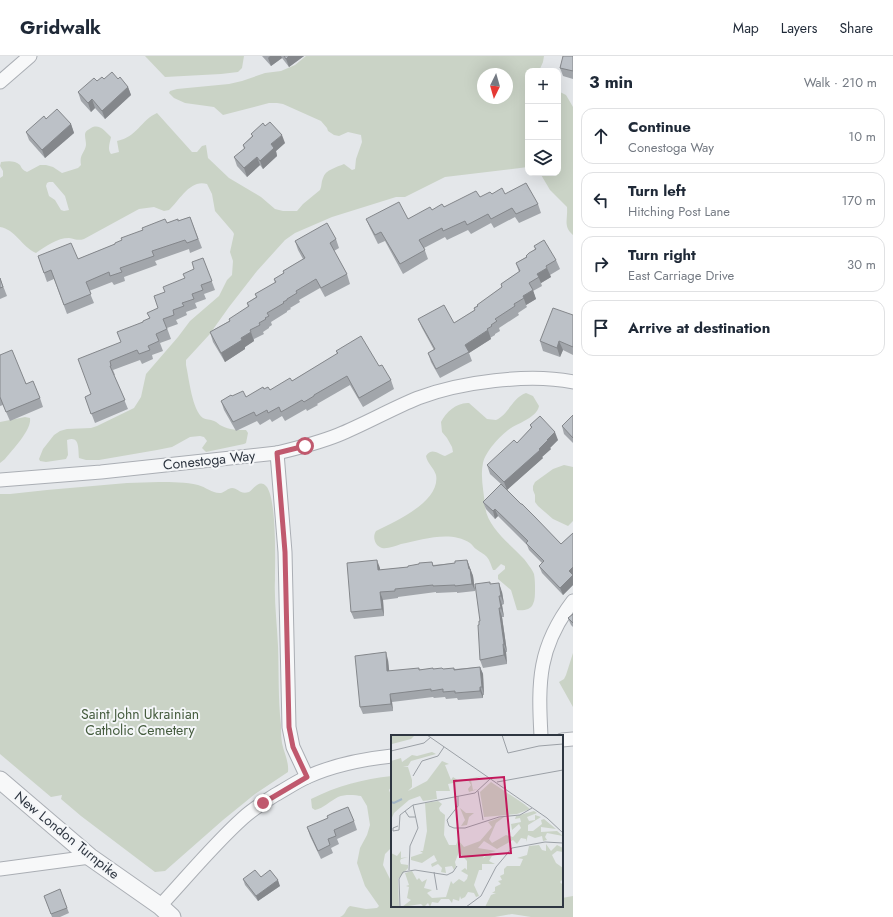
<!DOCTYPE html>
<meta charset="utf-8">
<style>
:root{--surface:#fff;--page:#f2f2f3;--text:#1f2937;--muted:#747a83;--line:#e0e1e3}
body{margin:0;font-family:Jost,sans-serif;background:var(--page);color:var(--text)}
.controls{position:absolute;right:12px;top:12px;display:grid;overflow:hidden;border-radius:8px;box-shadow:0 4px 16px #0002}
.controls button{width:36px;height:36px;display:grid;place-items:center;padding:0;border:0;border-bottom:1px solid var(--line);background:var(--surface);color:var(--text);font:20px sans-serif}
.compass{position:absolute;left:477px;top:12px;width:36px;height:36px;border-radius:50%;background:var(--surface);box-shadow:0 4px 16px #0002;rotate:185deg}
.stop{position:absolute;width:12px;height:12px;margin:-9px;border:3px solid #c0596e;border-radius:50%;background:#fff}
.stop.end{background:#c0596e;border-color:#fff;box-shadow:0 1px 4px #0008}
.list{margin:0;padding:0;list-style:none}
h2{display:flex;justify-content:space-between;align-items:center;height:52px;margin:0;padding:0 16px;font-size:17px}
h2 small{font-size:13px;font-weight:400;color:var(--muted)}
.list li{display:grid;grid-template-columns:26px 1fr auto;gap:12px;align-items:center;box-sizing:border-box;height:56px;margin:0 8px 8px;padding:0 8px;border:1px solid var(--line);border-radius:12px}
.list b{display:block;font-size:15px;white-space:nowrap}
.list p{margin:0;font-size:13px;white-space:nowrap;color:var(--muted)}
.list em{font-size:13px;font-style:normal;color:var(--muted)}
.icon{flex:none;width:22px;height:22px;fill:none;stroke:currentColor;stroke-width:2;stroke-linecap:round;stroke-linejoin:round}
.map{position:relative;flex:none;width:573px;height:861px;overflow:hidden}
header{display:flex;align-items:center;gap:24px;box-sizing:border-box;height:56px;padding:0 20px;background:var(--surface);border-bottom:1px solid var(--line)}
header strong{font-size:19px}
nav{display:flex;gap:22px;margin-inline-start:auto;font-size:14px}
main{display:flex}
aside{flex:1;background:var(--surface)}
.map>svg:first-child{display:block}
.green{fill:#cad3c6;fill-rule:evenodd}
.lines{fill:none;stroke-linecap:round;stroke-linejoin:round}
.minor-casing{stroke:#aaaeb4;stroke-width:15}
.tertiary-casing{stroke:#aaaeb4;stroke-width:19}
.minor{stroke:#f7f8f9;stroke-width:13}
.tertiary{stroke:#f7f8f9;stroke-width:17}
.wall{fill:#a2a6ab}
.shaded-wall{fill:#84878b}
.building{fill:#bcc1c7;stroke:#84878b}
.route{stroke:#c0596e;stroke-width:5}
.labels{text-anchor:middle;stroke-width:4;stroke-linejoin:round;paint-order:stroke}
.street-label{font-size:14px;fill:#2e3641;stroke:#f4f6f8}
.park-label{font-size:14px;fill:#445b3d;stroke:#f4f6f8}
.inset-river{fill:none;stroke:#a4b6c6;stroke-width:2}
.inset-road{fill:none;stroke:#9ba0a6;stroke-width:1}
.view{fill:#c2185b;fill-opacity:0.15;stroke:#c2185b;stroke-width:2}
.inset-edge{fill:none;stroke:#2e3641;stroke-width:2}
</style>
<header>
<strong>Gridwalk</strong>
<nav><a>Map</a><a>Layers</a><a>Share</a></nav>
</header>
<main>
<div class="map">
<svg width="573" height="861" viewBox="0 0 573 861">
<rect width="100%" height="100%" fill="#e4e7ea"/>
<g class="green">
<polygon points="145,0 244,0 242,12 238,16 221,18 165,21"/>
<path d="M306,0H544L543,6L539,15H528V111L445,121L405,141H396L332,161L295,177L285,184L257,215L229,251L209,279L186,304V309C189,322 192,354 203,362C206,364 210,363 214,365C217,366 219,369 222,370C229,374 238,374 246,374L248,377L246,387L244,388L206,396L202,392L207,385L204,381L200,380L190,381L172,391L157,394L99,404H86L79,402C78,393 80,379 67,384L68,399L66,403L46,406L40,405L39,403L43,393L54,379L60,375L67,373L91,372L97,370L134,352L141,341L146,318L178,281L190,265L219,240L227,224L232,219L233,205L230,196L234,178L233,176L215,155L212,138L207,128C190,123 180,144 169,154L164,155L154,151L139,153L84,183C78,185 75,183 69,182C57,182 46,190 36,197C22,191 15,173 0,171V122L3,120V115L0,110L1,106C7,105 15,104 20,109C22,113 23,114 27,116L40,109H46L53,111L62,117L78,112L81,109C79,98 85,97 86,89C86,85 85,82 85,79C85,75 88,74 91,72C99,67 105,75 111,81C110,87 107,93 111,98L119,96L117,85C137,81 141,64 157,57L192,96H197L202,90L206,89L208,102L229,122L261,141L275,153L283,155H297L303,148L320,134C322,130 321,126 323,122C325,114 337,111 344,108L352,114L355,113L356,103L362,86L361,79L348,76L339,80L334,79L328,75L327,72L321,65L283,48L277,47H269L223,59L214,51L185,47L174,42L169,37L170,35L177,33L229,28L242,25L265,17L281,15L295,9ZM483,18H507V42H483ZM49,126H53L65,140L69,154L64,155L61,154L55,144L49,140L46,130L47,127Z"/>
<path d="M558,35L566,39L573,51V179C563,170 568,164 567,151L550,134L540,117H558Z"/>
<path d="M526,337L533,340L539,350C537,361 519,367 511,372C501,378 485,396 483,407C480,421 484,436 485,450C487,471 510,488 524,503C527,507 532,513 534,518C535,523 535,529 535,533C535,538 535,544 533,548C531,554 522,555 517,554L511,534L498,523V519L505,513V510L501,508L495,514H493C488,500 488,501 476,493C474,492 473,489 470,487C450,474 422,484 401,488C395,490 388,493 382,492C375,490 372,481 376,475C395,466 441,445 436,419C434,412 427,407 426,400C432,391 438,398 445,400L453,396L452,391L447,382L442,376L441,366C446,356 457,346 469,347L487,363L496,364C509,358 512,342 526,337Z"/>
<path d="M25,361L30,362C32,374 12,394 5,403L0,407V366Z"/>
<polygon points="564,409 573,411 573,465 568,470 553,463 538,450 535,446 535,439 533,434 533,430 535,426 553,413"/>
<path d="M159,426C172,426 186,426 198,429C206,431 213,438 221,437C225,436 228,432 232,432C238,432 240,439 249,436C254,433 259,423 266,430C277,441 275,506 275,523C274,545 277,567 278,590C279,616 278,642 281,669C281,675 281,681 282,687C284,697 289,705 288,716L255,738L223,764L165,815L155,816L81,760L61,743L62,739L51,741L0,698V438H10L47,434L127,427Z"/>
<polygon points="573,597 573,651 559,626 564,623 566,619"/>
<path d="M392,720V730L389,734L392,742V791L385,798L383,809L392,827V850H399L406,852L428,850H562V842L573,840V861H531L512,858L495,861H340C346,859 345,853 350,850L366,853L377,852L379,850L365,830L357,807L360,792L367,779L370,769L367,750L361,740C355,739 345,738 338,741C330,745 324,752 315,754L312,752L311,743C337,730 363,723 392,720Z"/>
</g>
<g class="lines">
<defs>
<g id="minor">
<polyline points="0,26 30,0"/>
<polyline points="277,397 285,496 289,671 293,691 307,721"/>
<path d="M0,424L101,416L277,397C298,392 318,387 338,379C365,368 391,353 418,342C460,326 529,317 573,326"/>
<path d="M541,680C538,625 538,591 573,545"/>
<polyline points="562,684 573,683"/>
<polyline points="0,813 90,801"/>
<path d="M160,850C187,821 213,789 243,762C253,753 264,746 275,739C286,733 296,726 307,721C333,709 364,703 392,700"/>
</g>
<polyline id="tertiary" points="0,724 90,801 160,850 172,861"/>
</defs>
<use href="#minor" class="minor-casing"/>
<use href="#tertiary" class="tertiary-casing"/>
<use href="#minor" class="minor"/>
<use href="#tertiary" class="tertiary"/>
</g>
<g class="wall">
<polygon points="262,0 304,0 289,11 282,2 271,10"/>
<polygon points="573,0 573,23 563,20 560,12"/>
<polygon points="104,23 118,23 128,31 131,39 105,63 95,52 91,56 81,45 78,36 97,25"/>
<polygon points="46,63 71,68 74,77 45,102 29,84 26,76"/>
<polygon points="251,78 285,87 276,95 277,100 263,113 260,109 247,121 237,110 234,101 244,93 243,89 252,80"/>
<polygon points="492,138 505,138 538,148 541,157 519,167 515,161 494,172 491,167 471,178 468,174 447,184 445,181 424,192 428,203 403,218 385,185 378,188 370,172 366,163 408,163 432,154"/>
<polygon points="190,161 202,192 190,197 189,193 155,205 157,209 124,221 125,225 114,229 112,226 89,235 94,247 67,258 54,223 47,226 38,200 78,203 167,167 178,165"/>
<polygon points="336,183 339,192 334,195 347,218 350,228 325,241 320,232 299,244 300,246 290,252 291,253 287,255 287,256 271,266 272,269 269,271 269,272 263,276 264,278 254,283 254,285 245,291 245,293 225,306 213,286 210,276 229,265 248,251 247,247 256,241 255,238 275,227 274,223 284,217 283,215 303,203 298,194 295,185"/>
<polygon points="534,190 556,204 560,213 550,219 551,221 541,227 542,230 533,235 536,243 526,249 527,251 518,257 519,259 499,272 500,275 495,278 495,279 490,282 491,283 469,297 472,305 440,322 431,306 428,297 434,294 422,272 418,263 454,267 475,254 474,252 502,231 501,228 519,216 516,207 526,201 535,193"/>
<polygon points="203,202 215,234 204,238 206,243 195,247 197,252 186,256 187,259 176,264 178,268 167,272 171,283 160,287 163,295 152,299 153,303 142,308 140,304 113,314 115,319 114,319 128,353 95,367 85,341 91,338 121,286 143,266 149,262 158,252 165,236 185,222 194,213"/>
<polygon points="0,222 7,240 0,243"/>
<polygon points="573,259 573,299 563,294 560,301 543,295 540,285"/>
<polygon points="336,295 379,310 391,324 394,333 363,351 350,329 317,348 318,349 307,355 306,353 285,365 282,360 272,366 270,363 260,369 257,365 236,375 224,354 221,345 232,340 246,341 264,333 270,334 292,325 337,298"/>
<polygon points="0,299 40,342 43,351 10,365 3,349 0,350"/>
<polygon points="573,359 573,387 564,378 562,370"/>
<polygon points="530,369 558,384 550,392 551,393 542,401 543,402 507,434 561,488 573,477 573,529 563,539 542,517 539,510 542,507 529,494 527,489 498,460 495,463 486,453 483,446 501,428 490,418 487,409 517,387 531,372"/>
<polygon points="467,504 473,520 475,535 457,537 457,536 436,537 436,536 398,541 398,542 383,544 384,560 354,563 351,556 380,512 380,514 408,511 432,506 433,509 455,507"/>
<polygon points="490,526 490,528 502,536 504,548 502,549 504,561 502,561 507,596 506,596 507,608 483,612 480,604 480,565"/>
<polygon points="573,558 573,571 571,569 568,562"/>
<polygon points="388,604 389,615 433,613 455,613 480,611 483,618 484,639 483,639 483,642 458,644 457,642 446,643 445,641 434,642 433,641 392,646 393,655 363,658 360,651"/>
<polygon points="354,765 357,774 337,783 339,788 331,792 333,797 321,803 310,780 307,771"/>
<polygon points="261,821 280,830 258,845 245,829 243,823"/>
<polygon points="60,833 69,857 60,861 52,861 46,845"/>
</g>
<g class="shaded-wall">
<polygon points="270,0 281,0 282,2 271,10 268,2"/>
<polygon points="289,0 304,0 289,11 286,3"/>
<polygon points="128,31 131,39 105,63 102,55"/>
<polygon points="92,43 95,52 91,56 88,47"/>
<polygon points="71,68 74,77 45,102 42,94"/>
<polygon points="282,79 285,87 276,95 277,100 263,113 260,105 271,88"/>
<polygon points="257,101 260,109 247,121 244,112"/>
<polygon points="547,212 551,221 541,227 537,218"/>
<polygon points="533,234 536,243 526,249 523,240"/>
<polygon points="488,274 491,283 469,297 465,289"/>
<polygon points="251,276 254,285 245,291 245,293 225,306 221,297 241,282"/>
<polygon points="559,285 563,294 560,301 557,292"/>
<polygon points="555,376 558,384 550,392 551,393 542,401 543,402 507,434 504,426 539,393 547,384"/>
<polygon points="495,453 498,460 495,463 493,455"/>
<polygon points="377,504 380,512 380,521 378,514"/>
<polygon points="467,504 473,520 475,535 472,528 469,513"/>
<polygon points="573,511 573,529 563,539 560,532 569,515"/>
<polygon points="499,527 502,536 504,548 501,540"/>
<polygon points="380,536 383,544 384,560 382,553"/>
<polygon points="499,540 502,549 504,561 501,552"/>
<polygon points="499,552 502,561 507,596 504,588"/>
<polygon points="503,588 506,596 507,608 504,599"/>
<polygon points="386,596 388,604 390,622 387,615"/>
<polygon points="480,611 483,618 484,639 482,631"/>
<polygon points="480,631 483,639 483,642 480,635"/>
<polygon points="390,638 392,646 393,655 391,648"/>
<polygon points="278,824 280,830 258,845 256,840"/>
</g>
<g class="building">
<polygon points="284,0 289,0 286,3"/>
<polygon points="563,0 573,0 573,15 560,12"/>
<polygon points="112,16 118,23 120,21 128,31 102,55 92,43 88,47 78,36 94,22 97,25 102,21 104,23"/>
<polygon points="57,53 71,68 42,94 26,76 44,60 46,63"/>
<polygon points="270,66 282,79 271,88 274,92 260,105 257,101 244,112 234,101 245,92 243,89 253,80 251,78 263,67 265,70"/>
<polygon points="526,127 538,148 516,158 512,152 491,163 488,158 467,169 465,165 443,175 442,172 419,184 425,194 400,208 381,176 375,179 366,163 399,146 408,163 430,151 432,154 442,148 444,151 476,135 480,141 490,136 492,138 502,132 505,138"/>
<polygon points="190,161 198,183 187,187 185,184 152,195 154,200 120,212 122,216 110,220 109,216 86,226 91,238 64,249 51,214 44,217 38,200 71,187 78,203 115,188 115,187 122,184 121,182 143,174 142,172 165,163 167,167 178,163 178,165"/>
<polygon points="327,167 336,183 330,187 347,218 321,232 316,223 296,235 297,237 287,243 287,244 283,246 284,247 267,257 269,260 265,262 266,263 259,267 260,269 250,274 251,276 241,282 242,284 221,297 210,276 230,265 229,263 249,250 247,247 257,241 255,238 276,226 274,223 284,217 283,215 305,202 295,185"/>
<polygon points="544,184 556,204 546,210 547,212 537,218 539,221 529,227 533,234 523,240 524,242 514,248 515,250 495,263 497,265 491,269 492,270 487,273 488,274 465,289 469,296 436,313 428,297 435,293 418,263 444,249 454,267 475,254 474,252 478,250 477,249 502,231 501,228 520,215 516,207 527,201 526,200 529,197 536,193 534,190"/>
<polygon points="203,202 212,225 201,229 203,234 192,238 194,243 182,247 184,250 173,254 174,259 163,263 167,273 156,278 159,285 148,290 150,294 139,298 137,294 110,305 111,310 110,310 125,344 91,358 85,341 91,338 78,303 121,286 117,276 143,266 143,265 150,262 147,257 158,252 154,240 165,236 163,231 185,222 183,218 194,213 192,206"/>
<polygon points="0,222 3,231 0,232"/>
<polygon points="553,252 573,259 573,291 559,285 557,292 540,285"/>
<polygon points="361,280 379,310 382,309 391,324 359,342 347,320 314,339 314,340 304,346 302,344 281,356 279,351 268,357 267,354 256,360 254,356 233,366 221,345 231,339 232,340 243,335 246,341 263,331 264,333 268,331 270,334 290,322 292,325 338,297 336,295"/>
<polygon points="12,294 26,328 33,325 40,342 6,356 0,341 0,299"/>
<polygon points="573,359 573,382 562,370"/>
<polygon points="540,360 555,376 547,384 548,384 539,393 540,394 504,426 487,409 514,384 517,387 532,371 530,369"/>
<polygon points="501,428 521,448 522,448 535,461 561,488 573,477 573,511 569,515 573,519 560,532 539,510 544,505 526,487 528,485 495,453 493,455 483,446"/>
<polygon points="377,504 378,514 408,511 408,510 419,508 419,507 432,506 433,510 455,507 455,505 467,504 469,513 470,513 472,528 455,530 455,529 433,530 433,529 395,533 395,535 380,536 382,553 351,556 347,507"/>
<polygon points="490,526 490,528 499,527 501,540 499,540 501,552 499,552 504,588 503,588 504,599 480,604 478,569 479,569 479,565 480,565 475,528"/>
<polygon points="573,558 573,567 568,562"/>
<polygon points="386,596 387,615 419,612 419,614 433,612 433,613 442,612 443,613 454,612 454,614 480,611 482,631 480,631 480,635 455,637 455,635 443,636 443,633 431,635 431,633 390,638 391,648 360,651 355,600"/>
<polygon points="348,751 354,765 334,774 336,780 328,783 330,789 318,795 307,771 328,762 327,760 333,757"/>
<polygon points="255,814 261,821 270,814 278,824 256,840 243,823"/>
<polygon points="60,833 67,852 51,858 44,840"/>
</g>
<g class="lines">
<polyline class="route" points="263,747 307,721 293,691 289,671 285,496 277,397 305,390"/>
</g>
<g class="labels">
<g class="street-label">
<text transform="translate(209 404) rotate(-6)" y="5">Conestoga Way</text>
<text transform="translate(67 779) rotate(39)" y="5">New London Turnpike</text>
</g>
<g class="park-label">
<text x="140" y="663">Saint John Ukrainian<tspan x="140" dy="16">Catholic Cemetery</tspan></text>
</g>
</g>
<g transform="translate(391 679)">
<rect width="172" height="172" fill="#e4e7ea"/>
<path d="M0,0H24L20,4L1,9ZM41,17L45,19L20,26L17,31H12L17,32L21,45V52L17,56L36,46L51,26L58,29L54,30L60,45L62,42L68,46L91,41L80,45L82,55L87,54L78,57L77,54L80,50L77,45L57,49L59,56H45L46,64L32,66L29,61L18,65L3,78L0,85V26L10,23L11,27L21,20L26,21ZM100,47L133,69L139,74L126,79L93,82L89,57ZM47,66L51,69L48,73L49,76L54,80L53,100L58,110H65L67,105L73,112L89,106L101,92L97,87L111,82H113L105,88L98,104L101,108L115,100L122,102L130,93L128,89L121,95L120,89L130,87L129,83L124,84L125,81L143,76L146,78L136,82L138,86L144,85V80L150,82L137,90V96H142L151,89L150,85L153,84L165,94L150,92V97L166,96L172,101L156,98L154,102L156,105L152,106L151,101L144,103L137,100L135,107V104L130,103L126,109L122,105L106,114L93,106L87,113L105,116L94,119L92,123L99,118L107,119L101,121L98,126L104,129H91V135H88L83,150L88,161L85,162L83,158L77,157L74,162L70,164L69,161L68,166L62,164L61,168L58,164H50L47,168L41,167L39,172L37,168L33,172L30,169L11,172L20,165L16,163L18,152L15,151L18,150L14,138L21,136L26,145L28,143L31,147L36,144L33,153L41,155L36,158L41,163L55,162L60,146L62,149L68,144L73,147L76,144L77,140L70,136L74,133L76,135V126L68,117L64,127L65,131L63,135L61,131L54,132L55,138L50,137L51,133L47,129L41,132L40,129L46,126L43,120L31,128L20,125V122L32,118L29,116H32L36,96L34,68ZM69,73L75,78H83L78,82L76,90L70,91L74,85ZM155,109L160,116L166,110L172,113V117L166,116L161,120L165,128L172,133V144L169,147L172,150V172H94L100,160L105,158H101L104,156V152L110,149L107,146L111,145L109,141L113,139V134L116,131H129L132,124L126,123L136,120L138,111L148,110L151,115L155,116ZM10,116V123L17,122L10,124L9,126L10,129L17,130V133L7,144L8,172H0V118L6,121Z" fill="#cad3c6"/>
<path class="inset-river" d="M0,67L3,68L11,64"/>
<path class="inset-road" d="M36,0L156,83L172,98M111,0L117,18L148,11L172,9M0,16L33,8L40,2M22,41L31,26L47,21L53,12M106,47L172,35M87,56L92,85M67,61V71L56,85L58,91L63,93H74L108,82L129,80L141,73M14,76L18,82H25M7,91L2,93V96L8,95L9,80L22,70L84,58L99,44M18,135L19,111L27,93L22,70M43,137L46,155M9,172L8,144L12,137L24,135L56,140L62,137L66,131M75,172L90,161L105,132L121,113L154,107L172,108"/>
<path class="view" d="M113,42L120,118L69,122L63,46Z"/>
<rect width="172" height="172" class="inset-edge"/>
</g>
</svg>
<div class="controls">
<button>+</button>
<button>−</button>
<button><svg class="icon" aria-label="layers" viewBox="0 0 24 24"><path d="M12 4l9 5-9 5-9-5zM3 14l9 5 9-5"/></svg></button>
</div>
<svg class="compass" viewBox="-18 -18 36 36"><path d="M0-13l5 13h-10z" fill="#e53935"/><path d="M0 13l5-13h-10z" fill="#747a83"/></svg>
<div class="stop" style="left:305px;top:390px"></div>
<div class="stop end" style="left:263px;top:747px"></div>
</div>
<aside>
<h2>3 min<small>Walk · 210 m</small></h2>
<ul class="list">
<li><svg class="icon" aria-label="ahead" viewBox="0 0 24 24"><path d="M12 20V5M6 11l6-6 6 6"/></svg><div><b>Continue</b><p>Conestoga Way</p></div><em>10 m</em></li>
<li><svg class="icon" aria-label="left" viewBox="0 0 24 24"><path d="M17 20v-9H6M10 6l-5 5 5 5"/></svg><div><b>Turn left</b><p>Hitching Post Lane</p></div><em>170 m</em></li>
<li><svg class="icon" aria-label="right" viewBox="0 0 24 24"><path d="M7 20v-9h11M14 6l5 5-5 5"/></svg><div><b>Turn right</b><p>East Carriage Drive</p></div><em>30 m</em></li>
<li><svg class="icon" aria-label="arrive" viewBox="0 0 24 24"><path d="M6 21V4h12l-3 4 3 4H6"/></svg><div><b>Arrive at destination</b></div></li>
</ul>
</aside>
</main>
